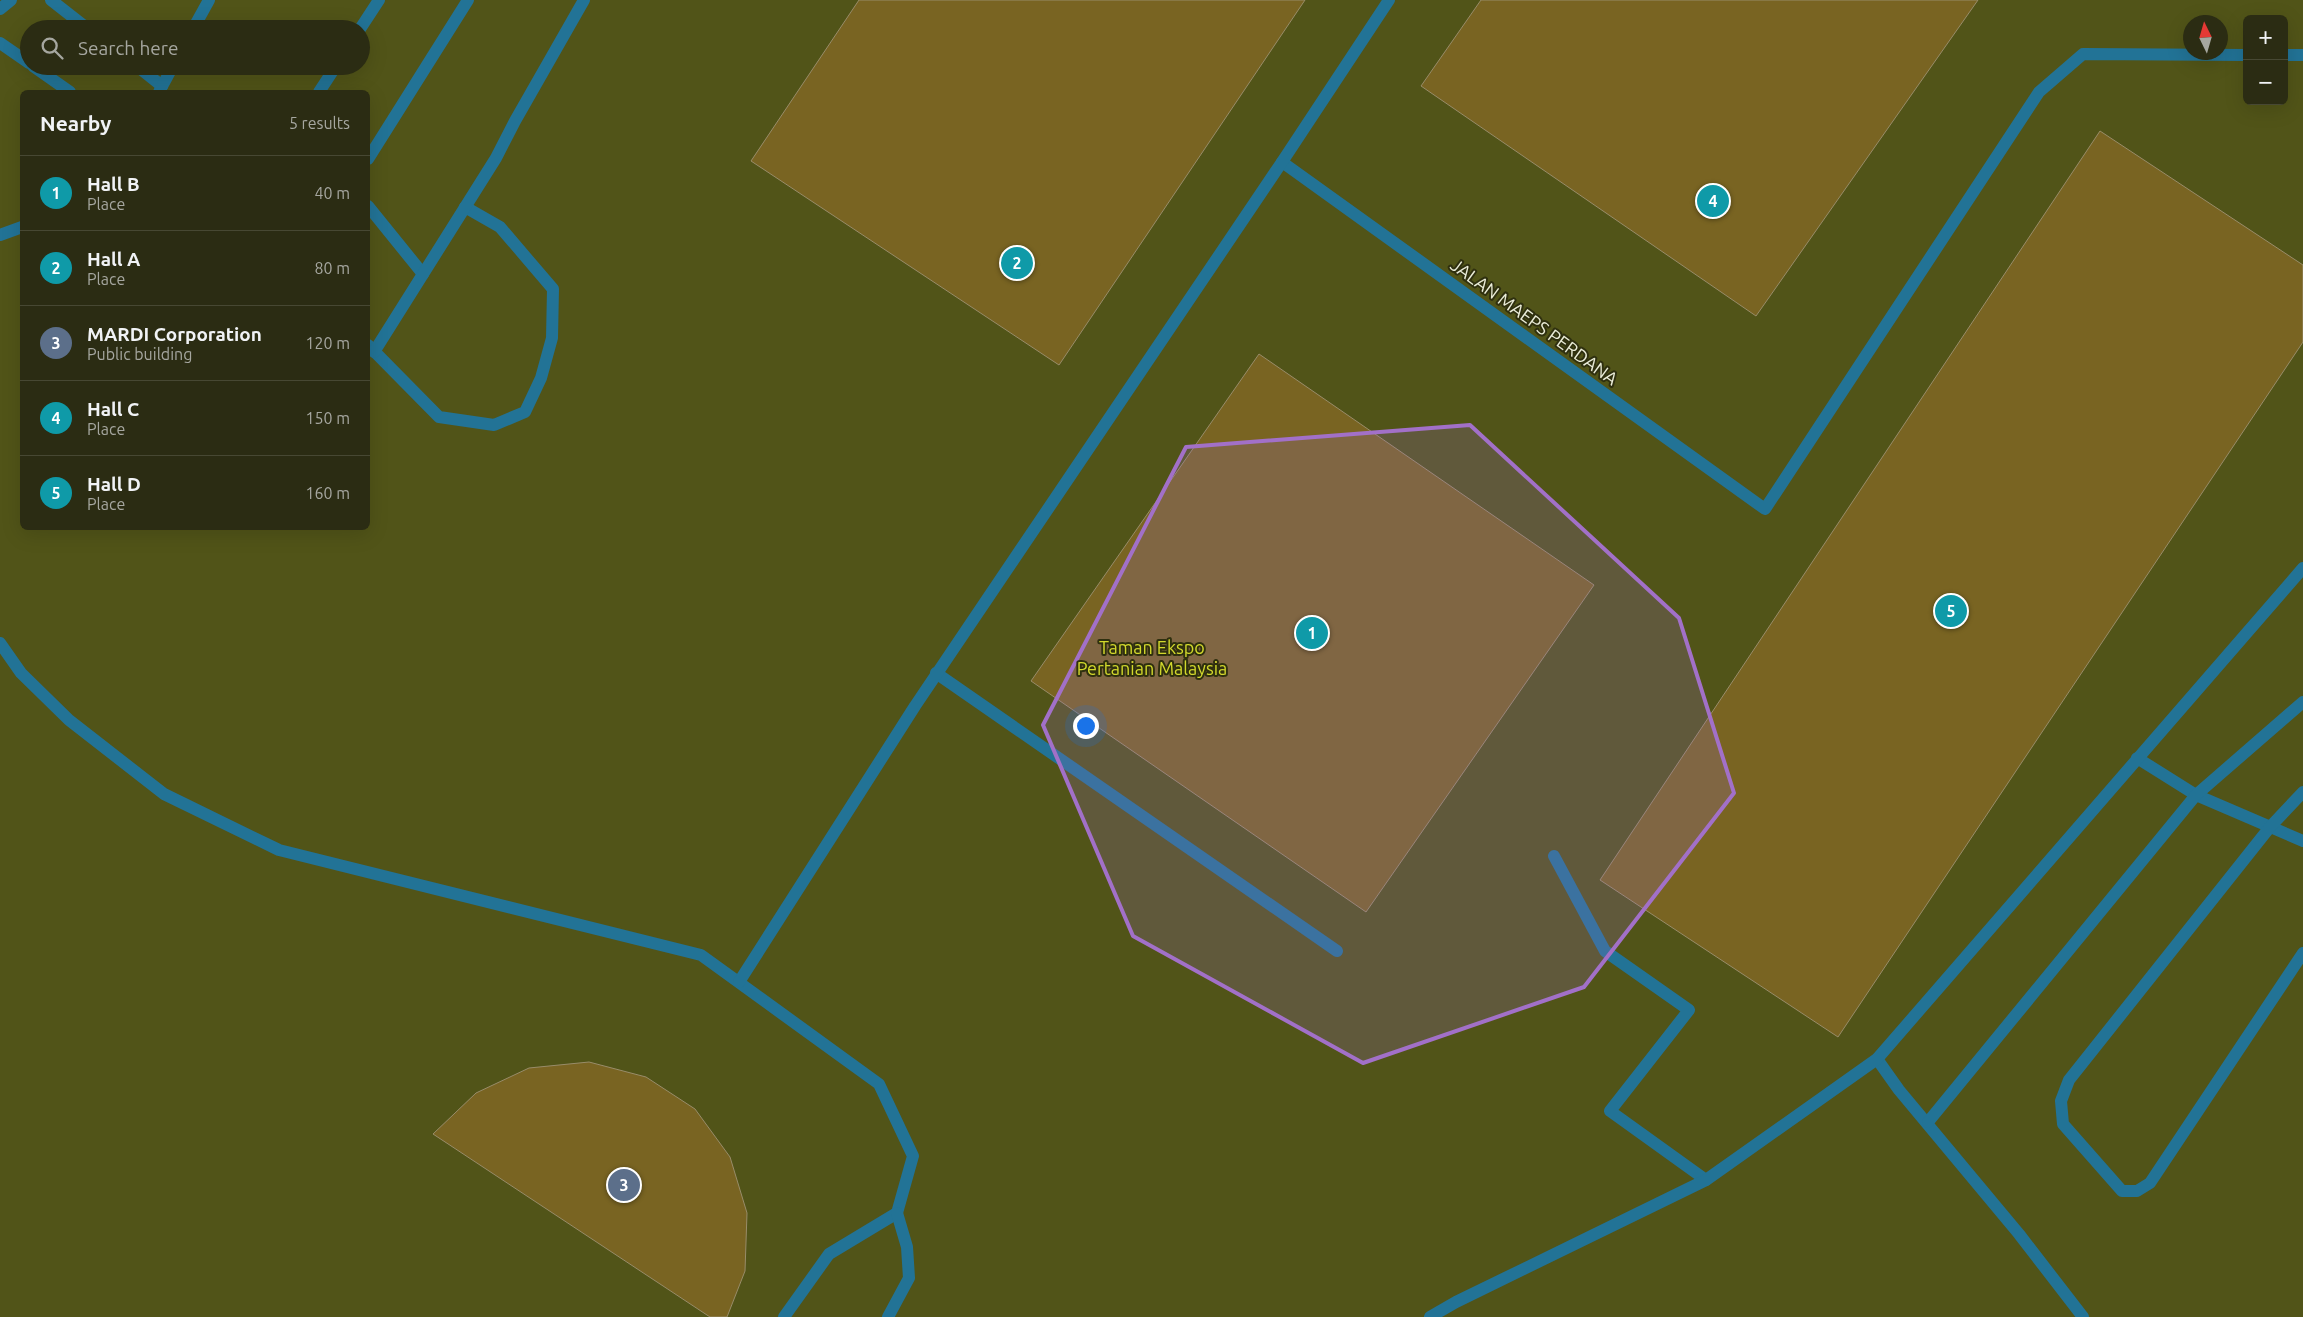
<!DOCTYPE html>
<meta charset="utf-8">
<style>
:root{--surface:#2b2c13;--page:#33341c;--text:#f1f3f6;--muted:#a6a7a0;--line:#474833;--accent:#b8abf7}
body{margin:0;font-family:Ubuntu,sans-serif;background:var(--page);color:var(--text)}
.controls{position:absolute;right:15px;top:15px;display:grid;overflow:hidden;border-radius:8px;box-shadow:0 5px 20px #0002}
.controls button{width:45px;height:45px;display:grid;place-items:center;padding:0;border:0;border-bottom:1px solid var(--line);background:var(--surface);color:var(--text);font:25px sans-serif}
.compass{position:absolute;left:2183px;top:15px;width:45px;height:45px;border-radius:50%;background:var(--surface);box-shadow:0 5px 20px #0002;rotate:355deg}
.you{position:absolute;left:1085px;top:725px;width:18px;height:18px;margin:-12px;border:4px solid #fff;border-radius:50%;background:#1a73e8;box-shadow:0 0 0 8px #1a73e833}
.badge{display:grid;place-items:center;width:32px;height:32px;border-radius:50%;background:var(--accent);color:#fff;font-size:16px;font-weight:700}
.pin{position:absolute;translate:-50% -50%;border:2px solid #fff;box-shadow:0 1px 5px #0006}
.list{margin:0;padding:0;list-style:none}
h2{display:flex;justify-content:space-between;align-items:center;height:65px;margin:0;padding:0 20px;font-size:21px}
h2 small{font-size:16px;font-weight:400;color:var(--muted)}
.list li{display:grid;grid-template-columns:32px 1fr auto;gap:15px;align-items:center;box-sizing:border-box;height:75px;padding:0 20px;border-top:1px solid var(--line)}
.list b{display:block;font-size:19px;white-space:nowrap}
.list p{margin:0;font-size:16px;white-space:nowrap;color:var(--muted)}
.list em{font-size:16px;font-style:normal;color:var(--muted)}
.icon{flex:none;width:28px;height:28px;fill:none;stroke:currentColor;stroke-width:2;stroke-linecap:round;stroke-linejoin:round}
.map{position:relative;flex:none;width:2303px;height:1317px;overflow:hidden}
.search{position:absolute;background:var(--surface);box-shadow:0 5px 20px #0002;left:20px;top:20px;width:350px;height:55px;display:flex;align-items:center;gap:12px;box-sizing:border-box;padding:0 18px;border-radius:28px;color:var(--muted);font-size:19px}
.panel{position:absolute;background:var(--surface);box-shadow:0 5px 20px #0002;left:20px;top:90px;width:350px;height:440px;border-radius:8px}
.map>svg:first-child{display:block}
.green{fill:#515418;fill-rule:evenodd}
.building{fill:#796422;stroke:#988c69}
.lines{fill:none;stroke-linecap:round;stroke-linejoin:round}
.minor{stroke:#227396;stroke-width:12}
.marked{fill:#a270c8;fill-opacity:0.2;stroke:#a270c8;stroke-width:4;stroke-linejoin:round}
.labels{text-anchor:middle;stroke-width:4;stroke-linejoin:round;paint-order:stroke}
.street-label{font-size:18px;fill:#ebedd9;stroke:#2f300f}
.park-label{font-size:18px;fill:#d2d82d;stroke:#2f300f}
</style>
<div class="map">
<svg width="2303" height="1317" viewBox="0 0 2303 1317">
<rect width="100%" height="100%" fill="#393b19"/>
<path class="green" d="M0,0H2303V1317H0ZM2247,19H2284V101H2247ZM2190,22H2220V52H2190ZM29,29H361V66H29ZM22,92H368V528H22Z"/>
<g class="building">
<polygon points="859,0 1305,0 1059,365 751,161"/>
<polygon points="1481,0 1978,0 1756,316 1421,86"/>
<polygon points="2100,131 2303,265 2303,342 1838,1037 1600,880"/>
<polygon points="1259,354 1594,585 1366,912 1031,681"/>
<polygon points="589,1062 646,1077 695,1109 730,1157 747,1213 745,1271 727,1317 710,1317 433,1134 476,1093 529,1068"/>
</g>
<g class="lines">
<g class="minor">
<polyline points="51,0 88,29"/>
<polyline points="0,9 11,0"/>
<polyline points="193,29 209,0"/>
<polyline points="360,29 379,0"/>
<polyline points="0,43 29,63"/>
<polyline points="2284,55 2303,55"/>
<polyline points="33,66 70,92"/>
<polyline points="137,66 162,86"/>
<polyline points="159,92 173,66"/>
<polyline points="319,92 336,66"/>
<polyline points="368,159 468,0"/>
<polyline points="1282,162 1765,509 2039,92 2083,54 2247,55"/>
<polyline points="368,206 423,274"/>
<polyline points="0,235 22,227"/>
<polyline points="368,345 439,417 494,425 525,412 541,378 552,338 553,289 500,227 465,207"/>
<polyline points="374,352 496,158 515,121 584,0"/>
<polyline points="0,643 21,673 69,720 164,794 279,850 701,955 879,1084 913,1156 897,1213 829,1254 784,1317"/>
<polyline points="936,673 1337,951"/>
<polyline points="2137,758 2196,795 2303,841"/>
<polyline points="2303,792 2270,827 2069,1080 2061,1101 2063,1124 2122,1191 2137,1191 2150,1183 2303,953"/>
<polyline points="1554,856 1605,951 1689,1010 1610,1111 1706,1180"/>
<polyline points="739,982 915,706 1282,162 1389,0"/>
<polyline points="1877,1059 1899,1090 2019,1234 2083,1317"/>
<polyline points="1928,1122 2196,795 2303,702"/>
<polyline points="888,1317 909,1278 907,1247 897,1213"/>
<polyline points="1430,1317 1456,1302 1706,1180 1877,1059 2303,568"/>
</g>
</g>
<path class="marked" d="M1470,425L1679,618L1734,793L1584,987L1363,1063L1133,936L1043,725L1186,447Z"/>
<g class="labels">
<g class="street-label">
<text transform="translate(1534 322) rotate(36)" y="6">JALAN MAEPS PERDANA</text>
</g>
<g class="park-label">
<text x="1152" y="654">Taman Ekspo<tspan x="1152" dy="21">Pertanian Malaysia</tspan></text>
</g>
</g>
</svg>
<div class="controls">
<button>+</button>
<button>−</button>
</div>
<svg class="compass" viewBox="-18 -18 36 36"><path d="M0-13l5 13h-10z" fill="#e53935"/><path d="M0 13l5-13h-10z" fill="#a6a7a0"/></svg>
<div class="you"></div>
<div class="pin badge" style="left:1312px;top:633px;background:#0f9aa8">1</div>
<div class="pin badge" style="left:1017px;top:263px;background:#0f9aa8">2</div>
<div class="pin badge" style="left:624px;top:1185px;background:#5c6f8a">3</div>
<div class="pin badge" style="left:1713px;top:201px;background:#0f9aa8">4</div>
<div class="pin badge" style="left:1951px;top:611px;background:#0f9aa8">5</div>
<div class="search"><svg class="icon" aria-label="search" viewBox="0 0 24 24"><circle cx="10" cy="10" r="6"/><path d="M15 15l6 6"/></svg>Search here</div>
<section class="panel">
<h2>Nearby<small>5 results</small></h2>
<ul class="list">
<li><span class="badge" style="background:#0f9aa8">1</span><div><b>Hall B</b><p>Place</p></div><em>40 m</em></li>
<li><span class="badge" style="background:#0f9aa8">2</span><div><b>Hall A</b><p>Place</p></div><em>80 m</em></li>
<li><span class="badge" style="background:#5c6f8a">3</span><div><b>MARDI Corporation</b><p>Public building</p></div><em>120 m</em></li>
<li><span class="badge" style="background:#0f9aa8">4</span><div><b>Hall C</b><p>Place</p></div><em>150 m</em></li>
<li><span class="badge" style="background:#0f9aa8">5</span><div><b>Hall D</b><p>Place</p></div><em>160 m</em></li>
</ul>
</section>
</div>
